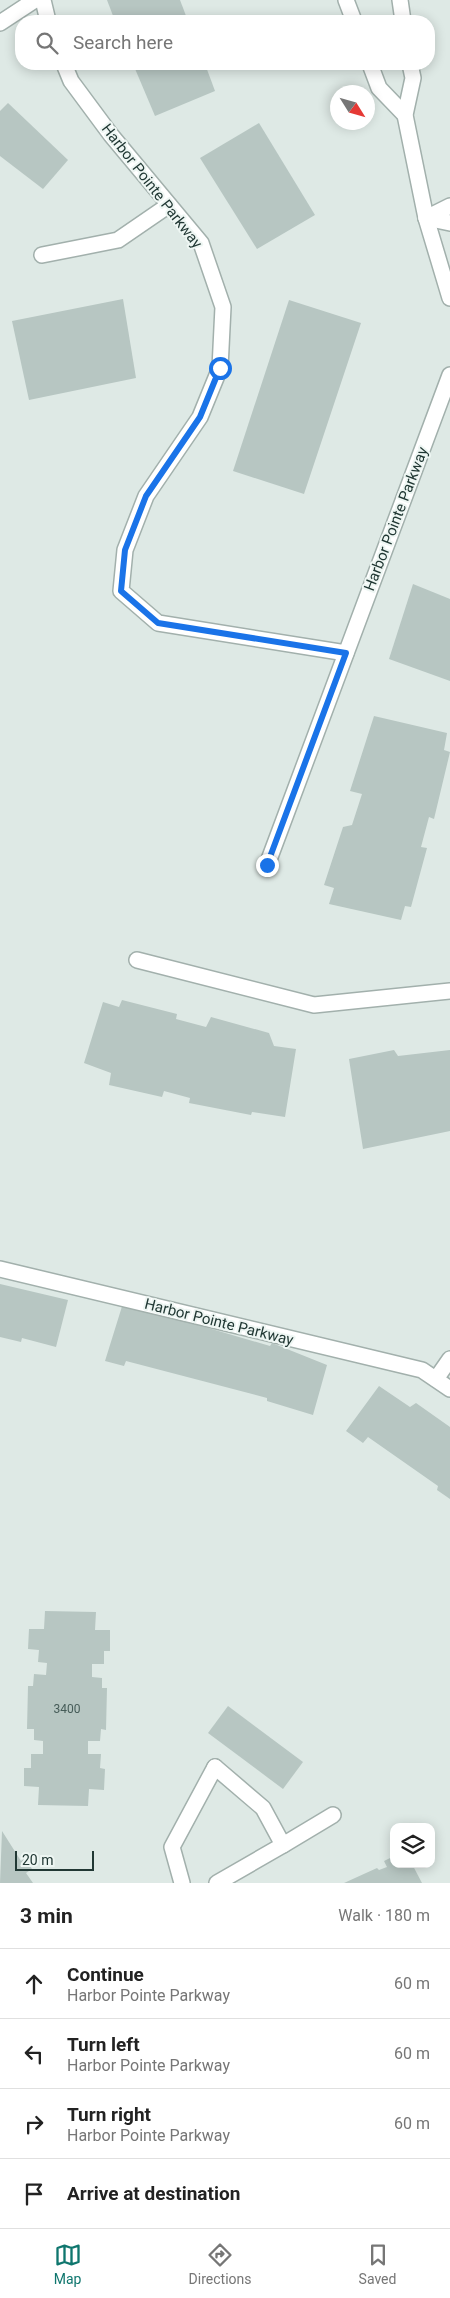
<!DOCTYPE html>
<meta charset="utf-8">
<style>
:root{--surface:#fff;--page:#f2f2f2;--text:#222;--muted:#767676;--line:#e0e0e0;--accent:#0f766e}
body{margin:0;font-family:Roboto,sans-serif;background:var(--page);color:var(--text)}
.controls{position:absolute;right:15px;bottom:15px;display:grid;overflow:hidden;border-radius:10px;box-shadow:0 2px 12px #0003}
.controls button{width:45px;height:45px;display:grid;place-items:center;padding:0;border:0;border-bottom:1px solid var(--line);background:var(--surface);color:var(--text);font:25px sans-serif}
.compass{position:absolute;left:330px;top:85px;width:45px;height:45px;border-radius:50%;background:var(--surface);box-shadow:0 2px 12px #0003;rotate:127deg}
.scale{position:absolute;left:15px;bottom:12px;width:79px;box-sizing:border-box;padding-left:5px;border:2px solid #213834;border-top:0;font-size:14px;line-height:18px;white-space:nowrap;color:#213834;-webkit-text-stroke:4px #eef6f3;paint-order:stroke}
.stop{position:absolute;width:15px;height:15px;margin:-11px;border:4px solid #1a73e8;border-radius:50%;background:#fff}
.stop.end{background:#1a73e8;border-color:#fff;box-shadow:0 1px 5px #0008}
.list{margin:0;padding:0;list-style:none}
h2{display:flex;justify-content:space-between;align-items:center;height:65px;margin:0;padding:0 20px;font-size:21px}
h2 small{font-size:16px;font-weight:400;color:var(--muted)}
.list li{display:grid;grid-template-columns:32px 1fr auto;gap:15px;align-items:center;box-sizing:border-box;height:70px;padding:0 20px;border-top:1px solid var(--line)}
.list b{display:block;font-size:19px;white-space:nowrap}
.list p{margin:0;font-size:16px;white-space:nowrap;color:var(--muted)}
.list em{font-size:16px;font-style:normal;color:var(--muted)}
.icon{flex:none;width:28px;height:28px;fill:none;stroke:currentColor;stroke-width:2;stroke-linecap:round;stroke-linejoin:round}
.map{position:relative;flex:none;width:450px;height:1883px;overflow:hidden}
.search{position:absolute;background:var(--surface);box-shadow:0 2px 12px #0003;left:15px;right:15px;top:15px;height:55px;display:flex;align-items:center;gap:12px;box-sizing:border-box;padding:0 18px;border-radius:20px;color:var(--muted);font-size:19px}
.sheet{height:345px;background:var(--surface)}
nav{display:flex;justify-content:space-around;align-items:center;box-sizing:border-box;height:70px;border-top:1px solid var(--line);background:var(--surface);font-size:14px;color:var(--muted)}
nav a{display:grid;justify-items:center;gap:2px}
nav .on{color:var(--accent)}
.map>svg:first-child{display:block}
.building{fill:#b7c6c2}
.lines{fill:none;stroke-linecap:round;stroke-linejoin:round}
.lane-casing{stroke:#a2b0ac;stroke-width:18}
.street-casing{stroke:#a2b0ac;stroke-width:18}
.lane{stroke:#fff;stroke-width:15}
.street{stroke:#fff;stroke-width:15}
.route{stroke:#1a73e8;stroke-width:6}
.labels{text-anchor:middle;stroke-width:4;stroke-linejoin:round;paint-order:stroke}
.number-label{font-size:12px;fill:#465c58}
.street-label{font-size:15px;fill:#213834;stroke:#eef6f3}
</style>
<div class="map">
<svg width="450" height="1883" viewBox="0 0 450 1883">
<rect width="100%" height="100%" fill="#dee9e5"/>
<g class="building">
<polygon points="107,0 180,0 188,21 115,21"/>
<polygon points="133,64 205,64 215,91 155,116"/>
<polygon points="8,103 68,160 43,189 0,156 0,111"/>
<polygon points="259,123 315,215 257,249 200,158"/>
<polygon points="123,299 136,378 29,400 12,321"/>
<polygon points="289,300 361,323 304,494 233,471"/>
<polygon points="413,584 450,599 450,681 389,659"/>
<polygon points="374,716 447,733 444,750 450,752 434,819 429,817 421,847 427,848 411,907 405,906 401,920 329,904 334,888 324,885 343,827 352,825 362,794 350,791"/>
<polygon points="122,1000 177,1014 176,1019 206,1027 211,1017 269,1033 274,1046 296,1049 285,1117 252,1112 251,1115 189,1103 190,1098 164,1091 162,1097 109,1085 111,1073 84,1063 103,1002 119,1007"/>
<polygon points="394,1050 398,1056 450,1050 450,1131 363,1149 349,1059"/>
<polygon points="0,1284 68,1300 56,1347 22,1338 21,1342 0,1337"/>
<polygon points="124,1300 147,1310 270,1346 272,1343 327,1365 313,1415 267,1401 267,1398 126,1361 124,1366 105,1361"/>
<polygon points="379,1386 410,1407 416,1403 450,1427 450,1499 437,1490 438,1486 368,1437 363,1443 346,1431"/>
<polygon points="45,1611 96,1612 95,1630 110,1630 110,1651 104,1651 104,1664 92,1664 92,1677 102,1678 102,1688 107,1688 106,1730 101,1729 100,1741 88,1741 88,1754 101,1754 100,1768 105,1769 104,1790 89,1789 88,1806 38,1805 39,1787 24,1786 24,1768 31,1768 31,1754 43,1754 43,1741 34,1740 34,1729 27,1729 28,1686 33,1686 34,1674 46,1675 47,1663 38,1662 39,1650 28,1649 29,1629 44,1629"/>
<polygon points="228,1706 303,1762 283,1789 208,1733"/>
<polygon points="2,1831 21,1861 25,1858 32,1869 26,1873 33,1883 0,1883"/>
<polygon points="394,1856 394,1864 412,1864 422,1883 344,1883 377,1868 379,1870 387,1867 384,1861"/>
</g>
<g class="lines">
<defs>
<g id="lane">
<polyline points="42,255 118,240 169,205"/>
<polyline points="215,1767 263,1808 283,1845 217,1883"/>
<polyline points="283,1845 333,1815"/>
</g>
<g id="street">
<polyline points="43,0 48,21"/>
<polyline points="346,0 354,21"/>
<polyline points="400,0 403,21"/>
<polyline points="0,23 35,0"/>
<polyline points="64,64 71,81 111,135 201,243 223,307 220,368 200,417 146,496 125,550 121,591 158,623 346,653"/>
<polyline points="370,64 379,88 405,115"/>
<polyline points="410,64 413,78 405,115 426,218 450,298"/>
<polyline points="426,218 450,206"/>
<polyline points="426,218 450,223"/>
<polyline points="267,865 450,375"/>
<polyline points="137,960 314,1005 450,991"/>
<polyline points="0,1269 422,1370 450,1389"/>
<polyline points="436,1379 450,1359"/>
<polyline points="182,1883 172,1847 215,1767"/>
</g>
</defs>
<use href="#lane" class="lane-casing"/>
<use href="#street" class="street-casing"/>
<use href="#lane" class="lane"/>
<use href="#street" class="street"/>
</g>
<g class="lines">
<polyline class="route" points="220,368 200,417 146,496 125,550 121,591 158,623 346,653 267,865"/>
</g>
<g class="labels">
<g class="number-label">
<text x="67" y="1713">3400</text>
</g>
<g class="street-label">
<text transform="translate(152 186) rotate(52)" y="5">Harbor Pointe Parkway</text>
<text transform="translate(396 519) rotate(-69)" y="5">Harbor Pointe Parkway</text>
<text transform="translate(219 1322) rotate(14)" y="5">Harbor Pointe Parkway</text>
</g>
</g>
</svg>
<div class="controls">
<button><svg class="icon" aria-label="layers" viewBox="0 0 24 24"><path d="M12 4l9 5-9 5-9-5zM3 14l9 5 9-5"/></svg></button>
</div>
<svg class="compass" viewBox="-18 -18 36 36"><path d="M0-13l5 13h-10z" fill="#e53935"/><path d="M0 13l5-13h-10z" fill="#767676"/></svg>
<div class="scale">20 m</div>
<div class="stop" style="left:220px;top:368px"></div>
<div class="stop end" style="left:267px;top:865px"></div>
<div class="search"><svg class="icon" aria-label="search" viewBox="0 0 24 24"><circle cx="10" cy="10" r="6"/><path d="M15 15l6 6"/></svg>Search here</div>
</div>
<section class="sheet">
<h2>3 min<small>Walk · 180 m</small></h2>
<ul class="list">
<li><svg class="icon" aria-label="ahead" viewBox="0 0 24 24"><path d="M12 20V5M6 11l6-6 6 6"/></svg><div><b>Continue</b><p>Harbor Pointe Parkway</p></div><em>60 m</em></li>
<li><svg class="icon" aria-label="left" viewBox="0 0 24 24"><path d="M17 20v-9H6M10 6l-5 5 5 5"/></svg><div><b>Turn left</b><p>Harbor Pointe Parkway</p></div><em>60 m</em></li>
<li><svg class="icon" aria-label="right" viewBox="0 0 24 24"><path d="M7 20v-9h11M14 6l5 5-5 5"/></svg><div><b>Turn right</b><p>Harbor Pointe Parkway</p></div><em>60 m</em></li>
<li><svg class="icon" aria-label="arrive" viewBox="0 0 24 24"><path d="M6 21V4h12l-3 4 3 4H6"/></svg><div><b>Arrive at destination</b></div></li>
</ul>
</section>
<nav>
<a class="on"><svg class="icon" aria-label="map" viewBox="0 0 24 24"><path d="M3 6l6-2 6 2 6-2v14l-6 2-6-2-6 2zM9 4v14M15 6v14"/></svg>Map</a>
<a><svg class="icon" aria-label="directions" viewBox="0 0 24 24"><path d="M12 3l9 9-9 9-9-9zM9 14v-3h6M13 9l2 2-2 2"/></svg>Directions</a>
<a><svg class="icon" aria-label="saved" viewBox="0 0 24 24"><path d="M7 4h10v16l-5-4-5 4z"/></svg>Saved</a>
</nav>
